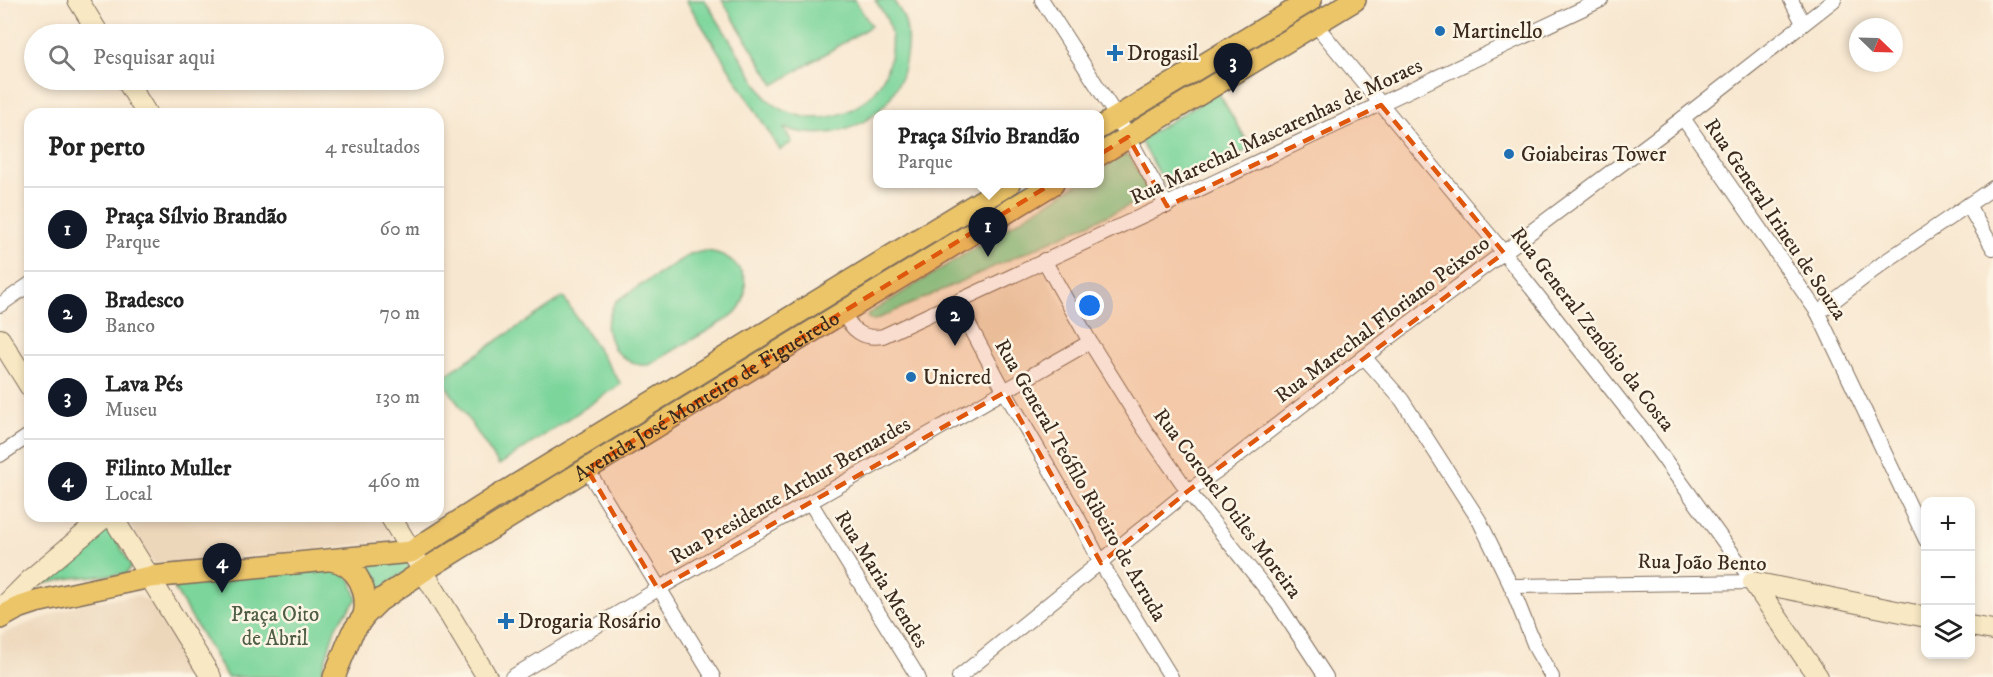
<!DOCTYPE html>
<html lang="pt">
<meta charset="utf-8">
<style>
:root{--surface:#fff;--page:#f2f2f2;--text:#222;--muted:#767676;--line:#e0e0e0;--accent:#111827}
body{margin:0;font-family:"IM FELL DW Pica",serif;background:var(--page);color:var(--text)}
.controls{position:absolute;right:18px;bottom:18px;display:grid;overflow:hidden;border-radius:12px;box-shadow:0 3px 9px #0003}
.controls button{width:54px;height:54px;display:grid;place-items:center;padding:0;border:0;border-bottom:2px solid var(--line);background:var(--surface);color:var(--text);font:30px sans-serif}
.compass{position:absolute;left:1849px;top:18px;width:54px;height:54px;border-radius:50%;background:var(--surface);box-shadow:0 3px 9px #0003;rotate:113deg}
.you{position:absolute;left:1090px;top:306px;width:21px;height:21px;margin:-15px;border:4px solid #fff;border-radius:50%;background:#1a73e8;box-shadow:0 0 0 9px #1a73e833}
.badge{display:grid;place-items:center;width:39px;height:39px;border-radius:50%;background:var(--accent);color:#fff;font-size:20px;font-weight:700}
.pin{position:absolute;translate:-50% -50px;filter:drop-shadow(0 2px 3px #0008)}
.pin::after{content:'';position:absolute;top:32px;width:21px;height:18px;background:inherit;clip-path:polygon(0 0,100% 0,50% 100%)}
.popup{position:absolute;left:873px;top:110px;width:231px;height:78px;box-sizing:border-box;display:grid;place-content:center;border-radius:12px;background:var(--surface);filter:drop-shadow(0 2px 4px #0005);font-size:20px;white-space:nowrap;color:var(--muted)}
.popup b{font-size:22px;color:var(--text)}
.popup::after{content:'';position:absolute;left:50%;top:100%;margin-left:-12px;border:12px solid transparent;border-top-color:var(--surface)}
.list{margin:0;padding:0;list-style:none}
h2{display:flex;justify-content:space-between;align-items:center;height:78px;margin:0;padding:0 24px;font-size:26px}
h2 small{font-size:20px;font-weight:400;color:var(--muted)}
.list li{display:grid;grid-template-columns:39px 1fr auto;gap:18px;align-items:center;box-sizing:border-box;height:84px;padding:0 24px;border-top:2px solid var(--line)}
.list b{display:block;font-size:22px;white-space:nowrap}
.list p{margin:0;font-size:20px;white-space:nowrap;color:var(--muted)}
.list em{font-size:20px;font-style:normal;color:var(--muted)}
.icon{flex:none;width:33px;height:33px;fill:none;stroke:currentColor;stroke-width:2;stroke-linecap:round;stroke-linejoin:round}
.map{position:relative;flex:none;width:1993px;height:677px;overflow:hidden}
.search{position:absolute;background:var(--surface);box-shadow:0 3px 9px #0003;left:24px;top:24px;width:420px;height:66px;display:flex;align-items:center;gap:15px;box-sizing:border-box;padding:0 21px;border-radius:33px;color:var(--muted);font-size:22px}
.panel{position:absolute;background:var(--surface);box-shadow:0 3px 9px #0003;left:24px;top:108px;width:420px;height:414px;border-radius:18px}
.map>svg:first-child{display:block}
.built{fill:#edd7bb}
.green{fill:#7cd59b;stroke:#5c805c;stroke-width:1.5}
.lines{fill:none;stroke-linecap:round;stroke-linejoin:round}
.street-casing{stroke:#7d6c5c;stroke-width:16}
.secondary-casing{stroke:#7d6c5c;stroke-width:22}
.primary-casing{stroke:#7d6c5c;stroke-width:24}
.street{stroke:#fff;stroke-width:14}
.secondary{stroke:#f8e8c3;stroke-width:20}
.primary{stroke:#edc569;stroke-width:21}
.marked{fill:#df570d;fill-opacity:0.2;stroke:#df570d;stroke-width:4.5;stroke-dasharray:12 8;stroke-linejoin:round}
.poi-dot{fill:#1f6fb2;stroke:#fcf5e5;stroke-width:2}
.labels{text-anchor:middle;stroke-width:5;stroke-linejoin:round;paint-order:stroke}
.poi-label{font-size:21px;fill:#3b2a1e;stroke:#fcf5e5;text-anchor:start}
.street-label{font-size:21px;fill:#3b2a1e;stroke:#fcf5e5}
.park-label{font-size:21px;fill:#4e5d44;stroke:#fcf5e5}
</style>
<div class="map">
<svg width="1993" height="677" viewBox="0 0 1993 677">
<rect width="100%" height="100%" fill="#fcf5e5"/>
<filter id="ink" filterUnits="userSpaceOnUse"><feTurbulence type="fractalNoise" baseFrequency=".0167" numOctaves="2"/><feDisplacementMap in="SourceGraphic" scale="12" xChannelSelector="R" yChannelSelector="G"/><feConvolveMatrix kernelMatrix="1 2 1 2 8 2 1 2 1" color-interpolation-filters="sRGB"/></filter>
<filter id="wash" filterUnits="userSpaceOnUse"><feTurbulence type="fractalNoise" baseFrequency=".008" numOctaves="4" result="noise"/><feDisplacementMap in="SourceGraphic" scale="24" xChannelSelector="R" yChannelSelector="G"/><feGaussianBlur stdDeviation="1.35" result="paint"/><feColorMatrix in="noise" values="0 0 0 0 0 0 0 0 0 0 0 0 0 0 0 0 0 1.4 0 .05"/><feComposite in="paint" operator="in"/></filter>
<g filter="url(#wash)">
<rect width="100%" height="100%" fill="#f8e7d0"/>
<g class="built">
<polygon points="1041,266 1083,342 1007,385 962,302"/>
<polygon points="125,516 380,516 395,541 154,566"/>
<polygon points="137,596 160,607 206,677 0,677 0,636 6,632 86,602"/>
</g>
<g class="green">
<path d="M686,0H705L766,98C811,139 885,113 891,51C892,41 891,29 887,20C884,13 879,6 875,0H893C896,5 900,10 903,16C908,28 908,44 906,57C898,117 839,147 784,128L792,142L780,150Z"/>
<polygon points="722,0 855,0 871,26 774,85"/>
<polygon points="1218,92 1251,148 1169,190 1140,140"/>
<polygon points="1125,154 1130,156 1148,191 1142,200 873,321 867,317 868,314 1078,184 1099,184 1099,170"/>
<polygon points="1025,184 1037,184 508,505 508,501"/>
<path d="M705,251C719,252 732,258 740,270C749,282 746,301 736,312C729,319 717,324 709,330C689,341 669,353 649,365H640L625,359L614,349L606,327L612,308L616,301L690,254Z"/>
<polygon points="563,297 621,384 499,465 441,378"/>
<polygon points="103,528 111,530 130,564 131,567 126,574 72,578 32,586"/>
<polygon points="404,558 411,568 378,591 362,566"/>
<polygon points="336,569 351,580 357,599 336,626 320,677 227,677 175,590 176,585 181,582"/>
</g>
</g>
<g filter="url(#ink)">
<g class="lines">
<defs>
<g id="street">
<polyline points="1042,0 1117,117 1167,206"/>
<polyline points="1791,0 1803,23"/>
<polyline points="1315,24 1504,253 1644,431 1753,582"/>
<polyline points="1683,118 1818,313 1926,540"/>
<polyline points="1968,205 1993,248"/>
<polyline points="1044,260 1090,342 1145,430 1188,491 1278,604 1326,677"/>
<polyline points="957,302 1005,392 1076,514 1101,563 1171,677"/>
<polyline points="0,305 30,284"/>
<path d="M843,313C852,330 863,340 883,336C1123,225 1362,114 1601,0"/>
<polyline points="1818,313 1883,263 1993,188"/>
<polyline points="1364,357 1402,400 1479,520 1511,586 1536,649 1552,677"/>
<polyline points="0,455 30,435"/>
<polyline points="587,469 713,677"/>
<polyline points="810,502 918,677"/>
<polyline points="1511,586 1753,582"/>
<polyline points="512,677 658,589 1090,342"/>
<polyline points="959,677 1188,491 1227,464 1364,357 1683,118 1834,0"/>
</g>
<g id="secondary">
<polyline points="78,0 99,34"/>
<polyline points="126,80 147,114"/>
<polyline points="0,339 30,387"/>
<polyline points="112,516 211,677"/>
<polyline points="390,516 487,677"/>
<polyline points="1753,582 1926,617"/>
<polyline points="1753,582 1818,677"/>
<polyline points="0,610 32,578 106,516"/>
<polyline points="1970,626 1993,630"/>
</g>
<g id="primary">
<polyline points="1099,128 1311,0"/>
<polyline points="1099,155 1355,0"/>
<path d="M331,560C358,564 369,592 364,616"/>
<polyline points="0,618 18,608 36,602 150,577 411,552 495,498 1009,184"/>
<path id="s1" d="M334,677L352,633L364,616L379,601L423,571L587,469L1053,184"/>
</g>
</defs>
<use href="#street" class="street-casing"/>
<use href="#secondary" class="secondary-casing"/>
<use href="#primary" class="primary-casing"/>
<use href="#street" class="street"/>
<use href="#secondary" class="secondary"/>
<use href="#primary" class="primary"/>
</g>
</g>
<path class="marked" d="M1381,105L1504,253L1188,491L1101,563L1005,392L658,589L587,469L1128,137L1167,206Z"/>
<g class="poi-dot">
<circle cx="1440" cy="31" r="6"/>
<path d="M1112 44h6v6h6v6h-6v6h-6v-6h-6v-6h6z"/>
<circle cx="1509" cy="154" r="6"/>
<circle cx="911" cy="377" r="6"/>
<path d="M503 612h6v6h6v6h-6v6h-6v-6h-6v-6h6z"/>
</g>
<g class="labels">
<g class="poi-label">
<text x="1452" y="38">Martinello</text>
<text x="1127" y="60">Drogasil</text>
<text x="1521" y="161">Goiabeiras Tower</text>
<text x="923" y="384">Unicred</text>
<text x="518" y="628">Drogaria Rosário</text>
</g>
<g class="street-label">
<text transform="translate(1276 131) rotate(-25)" y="7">Rua Marechal Mascarenhas de Moraes</text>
<text transform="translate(1776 219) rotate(56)" y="7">Rua General Irineu de Souza</text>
<text transform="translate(1382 319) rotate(-37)" y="7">Rua Marechal Floriano Peixoto</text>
<text transform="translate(1593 329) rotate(52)" y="7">Rua General Zenóbio da Costa</text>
<text dy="7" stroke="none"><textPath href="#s1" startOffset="476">Avenida José Monteiro de Figueiredo</textPath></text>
<text transform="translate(1081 480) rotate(60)" y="7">Rua General Teófilo Ribeiro de Arruda</text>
<text transform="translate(790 490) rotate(-30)" y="7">Rua Presidente Arthur Bernardes</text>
<text transform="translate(1228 503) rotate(53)" y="7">Rua Coronel Otiles Moreira</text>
<text transform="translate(1702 562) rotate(1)" y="7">Rua João Bento</text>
<text transform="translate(882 579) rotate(58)" y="7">Rua Maria Mendes</text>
</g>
<g class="park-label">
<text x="275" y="621">Praça Oito<tspan x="275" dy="24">de Abril</tspan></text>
</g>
</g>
</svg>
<div class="controls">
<button>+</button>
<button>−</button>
<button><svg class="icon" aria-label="layers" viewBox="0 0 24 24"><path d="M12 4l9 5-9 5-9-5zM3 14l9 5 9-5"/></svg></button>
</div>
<svg class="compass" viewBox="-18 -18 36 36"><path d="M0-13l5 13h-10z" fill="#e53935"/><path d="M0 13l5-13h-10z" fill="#767676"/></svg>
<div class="you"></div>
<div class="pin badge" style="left:988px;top:257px">1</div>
<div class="popup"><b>Praça Sílvio Brandão</b>Parque</div>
<div class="pin badge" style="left:955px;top:346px">2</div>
<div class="pin badge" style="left:1233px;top:93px">3</div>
<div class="pin badge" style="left:222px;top:593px">4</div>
<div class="search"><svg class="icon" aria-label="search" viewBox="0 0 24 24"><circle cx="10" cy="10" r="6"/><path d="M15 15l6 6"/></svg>Pesquisar aqui</div>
<section class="panel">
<h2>Por perto<small>4 resultados</small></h2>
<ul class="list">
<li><span class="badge">1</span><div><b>Praça Sílvio Brandão</b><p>Parque</p></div><em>60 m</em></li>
<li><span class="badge">2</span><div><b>Bradesco</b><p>Banco</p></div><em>70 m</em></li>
<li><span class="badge">3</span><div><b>Lava Pés</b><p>Museu</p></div><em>130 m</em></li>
<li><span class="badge">4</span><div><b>Filinto Muller</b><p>Local</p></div><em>460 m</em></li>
</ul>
</section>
</div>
